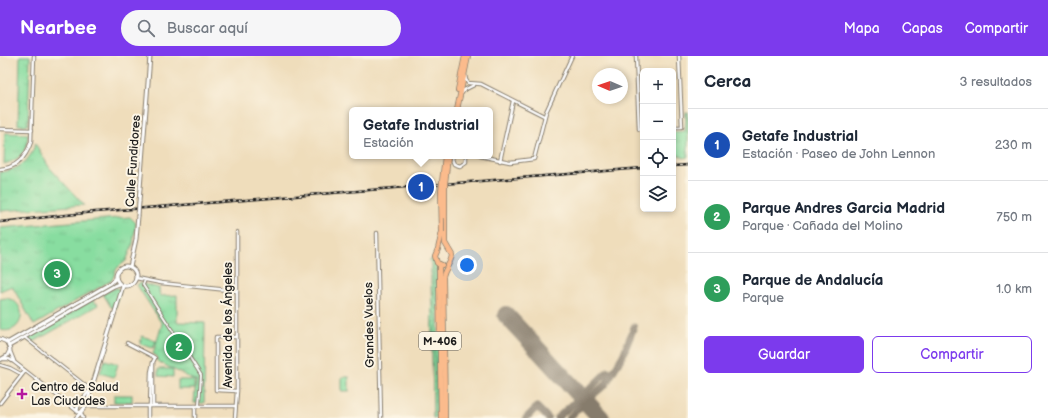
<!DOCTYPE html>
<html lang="es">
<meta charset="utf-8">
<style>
:root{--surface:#fff;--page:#f6f6f7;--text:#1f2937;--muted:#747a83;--line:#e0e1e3;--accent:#7c3aed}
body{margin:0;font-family:"Balsamiq Sans",sans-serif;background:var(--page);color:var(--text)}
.controls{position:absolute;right:12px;top:12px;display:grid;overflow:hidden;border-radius:6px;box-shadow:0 2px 6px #0003}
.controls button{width:36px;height:36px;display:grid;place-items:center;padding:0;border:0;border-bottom:1px solid var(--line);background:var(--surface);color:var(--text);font:20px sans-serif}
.compass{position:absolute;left:592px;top:12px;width:36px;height:36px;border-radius:50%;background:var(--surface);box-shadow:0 2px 6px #0003;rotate:272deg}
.you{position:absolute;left:467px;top:209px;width:14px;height:14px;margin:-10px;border:3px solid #fff;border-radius:50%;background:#1a73e8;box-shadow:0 0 0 6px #1a73e833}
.badge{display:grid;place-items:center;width:26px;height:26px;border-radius:50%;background:var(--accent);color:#fff;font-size:13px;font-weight:700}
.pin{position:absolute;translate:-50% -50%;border:2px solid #fff;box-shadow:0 1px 4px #0006}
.popup{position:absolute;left:349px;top:51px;width:144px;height:52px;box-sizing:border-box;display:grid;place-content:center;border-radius:6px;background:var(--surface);filter:drop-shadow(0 1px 3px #0005);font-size:13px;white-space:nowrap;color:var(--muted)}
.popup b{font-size:15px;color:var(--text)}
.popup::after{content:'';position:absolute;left:50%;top:100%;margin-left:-8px;border:8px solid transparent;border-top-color:var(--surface)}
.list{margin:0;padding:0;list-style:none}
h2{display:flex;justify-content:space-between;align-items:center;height:52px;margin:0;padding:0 16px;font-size:17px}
h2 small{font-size:13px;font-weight:400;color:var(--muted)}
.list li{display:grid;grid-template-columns:26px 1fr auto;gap:12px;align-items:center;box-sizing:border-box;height:72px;padding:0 16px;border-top:1px solid var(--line)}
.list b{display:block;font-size:15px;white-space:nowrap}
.list p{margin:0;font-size:13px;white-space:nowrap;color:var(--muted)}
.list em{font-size:13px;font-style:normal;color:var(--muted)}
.actions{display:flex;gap:8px;padding:12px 16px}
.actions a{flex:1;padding:9px 0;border:1px solid var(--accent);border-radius:6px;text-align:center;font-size:14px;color:var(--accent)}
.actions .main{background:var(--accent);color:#fff}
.icon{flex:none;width:22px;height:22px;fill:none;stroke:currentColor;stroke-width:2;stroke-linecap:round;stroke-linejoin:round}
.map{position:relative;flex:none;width:688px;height:362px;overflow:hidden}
header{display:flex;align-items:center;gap:24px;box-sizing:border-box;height:56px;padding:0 20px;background:var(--accent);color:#fff}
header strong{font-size:19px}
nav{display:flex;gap:22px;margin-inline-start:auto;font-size:14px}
.search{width:280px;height:36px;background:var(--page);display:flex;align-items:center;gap:10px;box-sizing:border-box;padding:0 14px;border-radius:22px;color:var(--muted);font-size:15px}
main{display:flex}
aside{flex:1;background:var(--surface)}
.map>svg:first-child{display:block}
.grass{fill:url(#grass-tufts);stroke:#527c5e}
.garden{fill:url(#garden-furrows);stroke:#527c5e}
.pitch{fill:#88dda0;stroke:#527c5e}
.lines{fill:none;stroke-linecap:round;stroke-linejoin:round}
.taxiway{stroke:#867c6c;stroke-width:7}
.runway{stroke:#867c6c;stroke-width:18}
.pedestrian-casing{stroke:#867c6c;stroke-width:4}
.minor-casing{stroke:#867c6c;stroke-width:4.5}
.tertiary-casing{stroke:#867c6c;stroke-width:5}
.trunk-casing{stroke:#867c6c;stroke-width:6}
.pedestrian{stroke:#fff;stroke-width:2}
.minor{stroke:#fff;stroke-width:2.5}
.tertiary{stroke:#fff;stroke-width:3}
.trunk{stroke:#fbbb8c;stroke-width:4.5}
.rail-casing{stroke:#1c1c1c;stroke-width:2.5}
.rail{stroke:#fcf5e5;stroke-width:1;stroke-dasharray:3;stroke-linecap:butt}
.tertiary-bridge-casing{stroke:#867c6c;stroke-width:5;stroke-linecap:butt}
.trunk-bridge-casing{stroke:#867c6c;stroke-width:6;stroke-linecap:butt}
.tertiary-bridge{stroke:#fff;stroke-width:3}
.trunk-bridge{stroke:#fbbb8c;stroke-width:4.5}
.poi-dot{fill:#b5179e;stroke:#fcf5e5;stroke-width:1.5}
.labels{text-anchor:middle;stroke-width:4;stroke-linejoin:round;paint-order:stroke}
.shield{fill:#fcf5e5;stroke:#5f5d58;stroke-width:1}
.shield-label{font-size:11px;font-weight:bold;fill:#1c1c1c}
.street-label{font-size:12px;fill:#1c1c1c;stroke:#fcf5e5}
.poi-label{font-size:12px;fill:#1c1c1c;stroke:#fcf5e5;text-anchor:start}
</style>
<header>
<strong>Nearbee</strong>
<div class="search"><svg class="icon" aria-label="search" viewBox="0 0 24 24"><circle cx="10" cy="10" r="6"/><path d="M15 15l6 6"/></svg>Buscar aquí</div>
<nav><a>Mapa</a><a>Capas</a><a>Compartir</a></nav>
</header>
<main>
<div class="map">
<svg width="688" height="362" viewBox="0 0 688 362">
<defs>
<pattern id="grass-tufts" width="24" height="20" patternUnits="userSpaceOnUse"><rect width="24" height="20" fill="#88dda0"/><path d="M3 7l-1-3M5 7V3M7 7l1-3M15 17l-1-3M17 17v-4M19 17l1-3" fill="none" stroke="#75bd89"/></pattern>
<pattern id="garden-furrows" width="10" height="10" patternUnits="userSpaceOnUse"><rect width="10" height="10" fill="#88dda0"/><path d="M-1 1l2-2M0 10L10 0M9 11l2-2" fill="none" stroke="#75bd89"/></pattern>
</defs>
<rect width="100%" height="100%" fill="#fcf5e5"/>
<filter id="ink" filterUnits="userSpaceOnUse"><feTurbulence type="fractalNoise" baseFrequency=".025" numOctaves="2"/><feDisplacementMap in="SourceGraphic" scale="8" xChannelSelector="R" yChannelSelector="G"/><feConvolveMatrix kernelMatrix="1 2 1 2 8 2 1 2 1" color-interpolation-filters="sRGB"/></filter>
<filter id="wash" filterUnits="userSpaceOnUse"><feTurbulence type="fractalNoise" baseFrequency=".012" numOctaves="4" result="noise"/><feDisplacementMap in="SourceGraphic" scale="16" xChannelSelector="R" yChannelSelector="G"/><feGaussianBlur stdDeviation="0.9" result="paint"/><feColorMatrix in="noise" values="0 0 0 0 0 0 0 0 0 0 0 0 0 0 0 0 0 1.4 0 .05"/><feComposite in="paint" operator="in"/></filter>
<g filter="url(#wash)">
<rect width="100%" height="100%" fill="#efddbb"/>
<g class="grass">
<polygon points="20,0 30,0 28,69 18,69"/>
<polygon points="686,56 688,56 688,101 684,102 673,96 673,76 685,75"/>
<path d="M5,77L28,78C27,94 21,104 4,108Z"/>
<path d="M35,87L49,111L84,149L0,155V116C17,115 32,104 35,87Z"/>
<polygon points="130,161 136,167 133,188 126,205 117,212 112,224 34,269 12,230 0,235 0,172"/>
<polygon points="432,203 438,213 439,362 433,362 431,208 429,204"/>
<polygon points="140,227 159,232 160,240 177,239 177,266 205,267 204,347 194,347 196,325 157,305 157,300 153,298 162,268 137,229"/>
</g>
<g class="garden">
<polygon points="431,208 434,213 436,362 433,362"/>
<polygon points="115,232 118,232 120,235 115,252 111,251 103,238"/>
<polygon points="93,244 95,247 97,247 98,249 32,287 26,282"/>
</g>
<g class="pitch">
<path d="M6,242C30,246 24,280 0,274V243Z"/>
<polygon points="142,280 156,285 153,292 140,288"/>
<polygon points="105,304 118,308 114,321 100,317"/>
<polygon points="158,313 173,313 173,321 158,320"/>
<rect x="342" y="321" width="7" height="14"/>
<rect x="178" y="324" width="16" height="9"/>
<rect x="114" y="339" width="18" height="7"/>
</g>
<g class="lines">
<g class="taxiway">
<polyline points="582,340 608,315"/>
<polyline points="586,345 606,328 623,299 634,271"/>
<polyline points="526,362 537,351 548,362"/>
<polyline points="557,362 582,340 586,345 569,362"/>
</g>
<polyline class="runway" points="506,259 601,362"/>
</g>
</g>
<g filter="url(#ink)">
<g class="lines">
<defs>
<g id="pedestrian">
<polyline points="145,224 143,229 201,319 199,350"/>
<polyline points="24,281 90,333"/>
<polyline points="0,309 10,312 21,318"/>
</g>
<g id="minor">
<polyline points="636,0 639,73 643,73"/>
<polyline points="465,19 466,24 468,27 481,28 544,60"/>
<polyline points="462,37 464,34 474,29"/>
<polyline points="673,71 682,71 679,0"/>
<polyline points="0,73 32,74"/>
<polyline points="453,100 452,103 454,108 460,110 466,106 466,100"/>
<polyline points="480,100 510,106 534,103 546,56 572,0"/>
<polyline points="500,105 513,45"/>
<path d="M0,113C17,112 26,101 31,86L34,0"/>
<polyline points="377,177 381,362"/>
<polyline points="136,222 161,227 237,235"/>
<polyline points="127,287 152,300 155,302 153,306 153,350"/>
<polyline points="10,295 14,305"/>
<polyline points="3,303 9,303 14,306 77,355"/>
<polyline points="237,335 216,334 216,281 237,281"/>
<polyline points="0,347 25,315"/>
<polyline points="86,350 235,350"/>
<polyline points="148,350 148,362"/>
<polyline points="150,350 151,316 153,307"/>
<polyline points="81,357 83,362"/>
<polyline points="195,362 195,350"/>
<polyline points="235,362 237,335 237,176"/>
</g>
<g id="tertiary">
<polyline points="139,146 150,0"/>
<circle cx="126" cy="220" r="10"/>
<polyline points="130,211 136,183 138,160"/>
<polyline points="0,283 7,286 10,294 7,300 0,304"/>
<polyline points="7,287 111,227 116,222"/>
<polyline points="9,290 114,230 119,228"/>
<polyline points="80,357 77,355 78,350 88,336"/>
<polyline points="76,362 86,350 123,230"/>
</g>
<g id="trunk">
<polyline points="458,34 465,0"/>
<polyline points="457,54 468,0"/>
<path d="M445,160V187L452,199C451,208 445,211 443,221L445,362"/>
<polyline points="442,176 438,193 435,200 437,207 442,209"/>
<polyline points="439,208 441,362"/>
</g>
</defs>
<use href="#pedestrian" class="pedestrian-casing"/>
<use href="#minor" class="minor-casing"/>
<use href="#tertiary" class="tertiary-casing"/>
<use href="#trunk" class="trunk-casing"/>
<use href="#pedestrian" class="pedestrian"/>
<use href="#minor" class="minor"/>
<use href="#tertiary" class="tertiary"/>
<use href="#trunk" class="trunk"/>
<defs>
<g id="rail">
<polyline points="673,110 688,109"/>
<polyline points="0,166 95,156 643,112"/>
</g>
</defs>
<use href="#rail" class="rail-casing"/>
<use href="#rail" class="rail"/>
<defs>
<polyline id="tertiary-bridge" points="138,160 139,146"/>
<g id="trunk-bridge">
<polyline points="445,160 445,127 448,100"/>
<polyline points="442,176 441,135 445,100"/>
</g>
</defs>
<use href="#tertiary-bridge" class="tertiary-bridge-casing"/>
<use href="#trunk-bridge" class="trunk-bridge-casing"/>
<use href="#tertiary-bridge" class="tertiary-bridge"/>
<use href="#trunk-bridge" class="trunk-bridge"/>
</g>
</g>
<path class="poi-dot" d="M20 332h4v4h4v4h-4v4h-4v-4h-4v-4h4z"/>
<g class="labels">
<rect class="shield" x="419" y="276" width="42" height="18" rx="3"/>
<g class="shield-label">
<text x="440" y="289">M-406</text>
</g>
<g class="street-label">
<text transform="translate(133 105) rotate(-86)" y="4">Calle Fundidores</text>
<text transform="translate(228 269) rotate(-90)" y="4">Avenida de los Ángeles</text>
<text transform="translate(369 269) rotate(-91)" y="4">Grandes Vuelos</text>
</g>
<g class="poi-label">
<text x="31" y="335">Centro de Salud<tspan x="31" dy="14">Las Ciudades</tspan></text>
</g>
</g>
</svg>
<div class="controls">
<button>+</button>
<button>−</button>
<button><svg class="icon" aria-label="locate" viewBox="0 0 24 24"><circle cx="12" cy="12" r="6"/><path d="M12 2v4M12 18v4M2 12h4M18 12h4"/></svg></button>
<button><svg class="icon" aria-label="layers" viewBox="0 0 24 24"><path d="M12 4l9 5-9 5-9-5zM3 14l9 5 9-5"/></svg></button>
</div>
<svg class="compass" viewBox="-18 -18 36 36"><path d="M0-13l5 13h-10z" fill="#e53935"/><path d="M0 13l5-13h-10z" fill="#747a83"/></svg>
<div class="you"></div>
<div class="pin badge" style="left:421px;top:131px;background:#1a4fb4">1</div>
<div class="popup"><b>Getafe Industrial</b>Estación</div>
<div class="pin badge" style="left:179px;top:291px;background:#2e9e5b">2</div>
<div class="pin badge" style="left:57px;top:218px;background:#2e9e5b">3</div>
</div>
<aside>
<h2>Cerca<small>3 resultados</small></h2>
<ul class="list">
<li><span class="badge" style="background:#1a4fb4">1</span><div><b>Getafe Industrial</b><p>Estación · Paseo de John Lennon</p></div><em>230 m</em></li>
<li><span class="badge" style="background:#2e9e5b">2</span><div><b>Parque Andres Garcia Madrid</b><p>Parque · Cañada del Molino</p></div><em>750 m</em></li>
<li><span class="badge" style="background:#2e9e5b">3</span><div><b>Parque de Andalucía</b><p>Parque</p></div><em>1.0 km</em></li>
</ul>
<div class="actions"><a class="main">Guardar</a><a>Compartir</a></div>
</aside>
</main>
